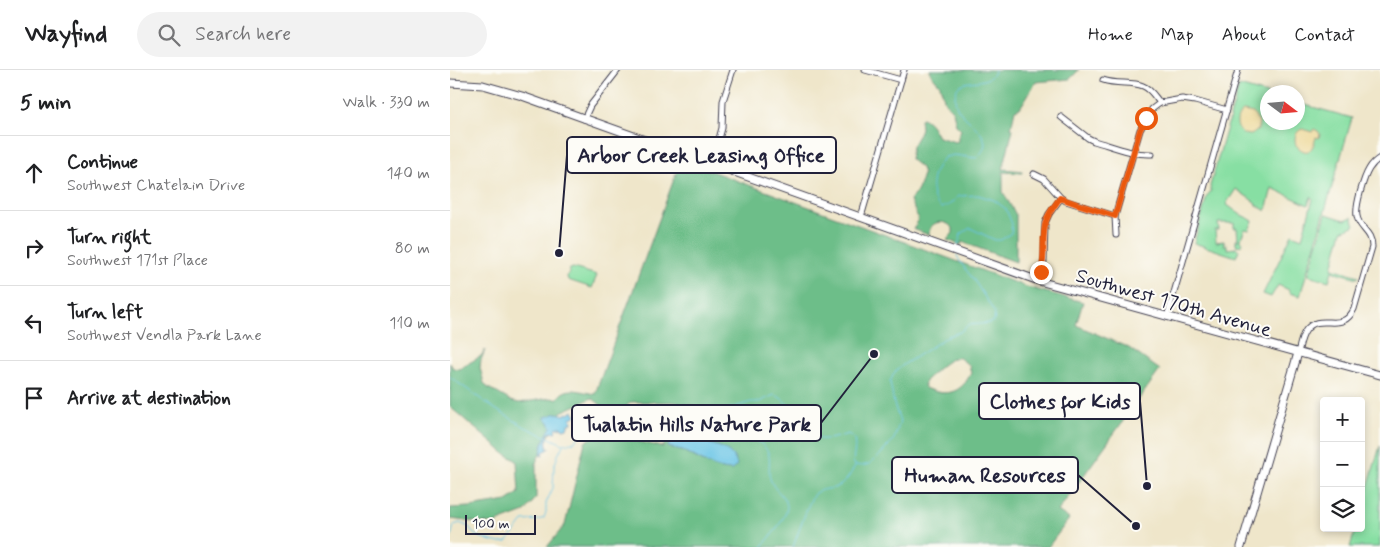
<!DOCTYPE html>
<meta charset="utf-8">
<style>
:root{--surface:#fff;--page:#f2f2f2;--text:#202124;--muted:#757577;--line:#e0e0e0}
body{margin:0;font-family:Mynerve,sans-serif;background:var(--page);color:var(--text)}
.controls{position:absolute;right:15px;bottom:15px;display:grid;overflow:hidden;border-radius:5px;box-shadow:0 2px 8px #0003}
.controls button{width:45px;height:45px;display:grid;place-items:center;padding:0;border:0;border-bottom:1px solid var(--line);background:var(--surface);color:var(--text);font:25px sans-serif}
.compass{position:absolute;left:810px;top:15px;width:45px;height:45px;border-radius:50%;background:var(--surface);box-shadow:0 2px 8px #0003;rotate:106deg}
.scale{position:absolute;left:15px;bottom:12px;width:71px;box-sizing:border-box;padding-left:5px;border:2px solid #22223b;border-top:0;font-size:14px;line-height:18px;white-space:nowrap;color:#22223b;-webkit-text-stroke:4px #fdfcf7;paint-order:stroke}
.stop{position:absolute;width:15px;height:15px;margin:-11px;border:4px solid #ea580c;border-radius:50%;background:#fff}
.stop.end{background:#ea580c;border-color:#fff;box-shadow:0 1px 5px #0008}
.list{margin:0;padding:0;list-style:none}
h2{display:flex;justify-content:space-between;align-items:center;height:65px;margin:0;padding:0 20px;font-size:21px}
h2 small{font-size:16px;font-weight:400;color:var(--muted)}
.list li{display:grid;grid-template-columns:32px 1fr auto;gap:15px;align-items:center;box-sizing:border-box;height:75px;padding:0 20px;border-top:1px solid var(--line)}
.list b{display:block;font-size:19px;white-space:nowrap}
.list p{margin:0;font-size:16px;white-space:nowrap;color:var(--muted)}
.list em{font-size:16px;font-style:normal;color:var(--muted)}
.icon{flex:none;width:28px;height:28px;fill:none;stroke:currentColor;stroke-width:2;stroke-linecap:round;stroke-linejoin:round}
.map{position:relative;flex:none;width:930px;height:477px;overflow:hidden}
header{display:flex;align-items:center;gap:30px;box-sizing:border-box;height:70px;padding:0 25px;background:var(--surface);border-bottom:1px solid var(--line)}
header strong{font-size:24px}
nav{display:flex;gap:28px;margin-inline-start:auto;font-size:18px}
.search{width:350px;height:45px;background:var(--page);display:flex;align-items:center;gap:12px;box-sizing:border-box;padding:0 18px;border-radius:28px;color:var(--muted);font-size:19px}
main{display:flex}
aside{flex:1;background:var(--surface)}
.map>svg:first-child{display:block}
.green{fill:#87dfa3;stroke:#54806f}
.forest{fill:#6dbe89;stroke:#487062;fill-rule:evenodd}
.sand{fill:#eeda9e;stroke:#887e6c}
.water{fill:#68c4e6;stroke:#457390}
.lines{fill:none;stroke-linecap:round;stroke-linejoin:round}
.stream{stroke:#68c4e6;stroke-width:1}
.street-casing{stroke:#413f50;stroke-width:7}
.secondary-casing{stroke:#413f50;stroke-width:9}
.street{stroke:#fff;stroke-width:5}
.secondary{stroke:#fff;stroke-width:7}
.route{stroke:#ea580c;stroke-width:6}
.labels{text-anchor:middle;stroke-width:4;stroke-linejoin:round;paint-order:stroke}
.street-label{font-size:20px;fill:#22223b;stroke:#fdfcf7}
.leader{fill:none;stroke:#22223b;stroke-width:2}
.callout-dot{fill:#22223b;stroke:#fdfcf7;stroke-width:2}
.callout{fill:#fdfcf7;stroke:#22223b;stroke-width:2}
.callout-label{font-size:21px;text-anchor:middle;font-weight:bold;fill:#22223b}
</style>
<header>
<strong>Wayfind</strong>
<div class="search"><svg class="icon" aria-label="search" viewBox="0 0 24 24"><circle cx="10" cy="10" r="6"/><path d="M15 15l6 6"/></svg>Search here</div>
<nav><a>Home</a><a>Map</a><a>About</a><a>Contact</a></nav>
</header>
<main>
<aside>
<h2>5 min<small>Walk · 330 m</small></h2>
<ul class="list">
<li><svg class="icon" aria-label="ahead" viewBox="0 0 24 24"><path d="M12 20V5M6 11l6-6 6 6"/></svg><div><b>Continue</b><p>Southwest Chatelain Drive</p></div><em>140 m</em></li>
<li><svg class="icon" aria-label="right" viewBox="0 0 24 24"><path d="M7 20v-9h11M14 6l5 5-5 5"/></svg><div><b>Turn right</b><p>Southwest 171st Place</p></div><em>80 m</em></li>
<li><svg class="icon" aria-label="left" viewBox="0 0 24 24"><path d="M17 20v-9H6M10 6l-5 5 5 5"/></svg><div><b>Turn left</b><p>Southwest Vendla Park Lane</p></div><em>110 m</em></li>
<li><svg class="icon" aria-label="arrive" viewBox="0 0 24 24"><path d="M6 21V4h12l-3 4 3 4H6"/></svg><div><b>Arrive at destination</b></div></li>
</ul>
</aside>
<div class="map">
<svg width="930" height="477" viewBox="0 0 930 477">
<rect width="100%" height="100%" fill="#fdfcf7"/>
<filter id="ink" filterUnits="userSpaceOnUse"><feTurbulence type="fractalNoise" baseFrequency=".02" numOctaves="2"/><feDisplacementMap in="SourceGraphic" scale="10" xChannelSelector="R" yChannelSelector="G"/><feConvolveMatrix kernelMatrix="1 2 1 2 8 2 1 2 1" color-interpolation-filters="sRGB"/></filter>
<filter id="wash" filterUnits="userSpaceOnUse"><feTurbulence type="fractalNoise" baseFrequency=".0096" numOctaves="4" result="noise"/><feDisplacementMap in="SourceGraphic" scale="20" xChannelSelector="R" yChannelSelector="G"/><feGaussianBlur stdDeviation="1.12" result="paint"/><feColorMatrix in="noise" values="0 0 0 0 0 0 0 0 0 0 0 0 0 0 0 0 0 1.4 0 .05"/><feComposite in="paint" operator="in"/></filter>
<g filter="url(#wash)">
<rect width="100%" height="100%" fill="#efe6ca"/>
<g class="green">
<polygon points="789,16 817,24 818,52 848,52 848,33 902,48 850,226 839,223 839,220 828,215 821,227 813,224 842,164 852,168 863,129 861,127 858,135 822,118 816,141 805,134 806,133 786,119 776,134 791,145 798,148 803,151 799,160 795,159 790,170 793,172 791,176 786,175 786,170 788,170 787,158 784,158 784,153 768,153 769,160 765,160 766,172 774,171 774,175 777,175 777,179 786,178 789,180 786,187 744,173 757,126 761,121 760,116"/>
<polygon points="876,144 895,150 902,147 905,155 892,161 882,198 909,206 908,208 882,201 879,211 858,205"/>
<polygon points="123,198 147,205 142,218 118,210 117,207 120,199"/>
<polygon points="930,376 930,477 900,477 906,458 911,458 911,440"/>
</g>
<g class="forest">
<path d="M480,0H629L620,9L586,12L570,38L565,40L561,58L563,59L553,99L573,101V103L553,102V122L566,145V192L512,172L511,175L497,170L503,163V158C495,149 479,150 479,165L463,159C473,148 464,142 460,130L468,120L473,104L471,98L460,89L462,76L469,64L471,58L470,49L472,48C481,52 483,58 488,67L505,72L508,71V67L511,60L506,55L503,41L495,32L490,15L480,3Z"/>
<path d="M231,90L577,217L633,232L626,255L679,278L710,300L608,441L619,449L598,477H97L115,455L135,372L150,363L213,377L219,365L230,349L241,347L246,336L223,332H181L173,339L155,344L151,335L142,328L111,342L86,392V428L75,442L43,454L0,449V438L20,437L57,431L69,423L67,391L54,383L0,337V293L3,298L9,299L31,286L35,280L31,290L30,298L34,313L37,317L61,331L69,333L100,328L107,329C116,314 131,322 145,324ZM508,287L519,295L521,303C511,324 496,327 475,318L474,315L475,311C485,302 494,290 508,287ZM234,351C243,353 243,357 245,365C254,372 264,376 275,379L258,394L235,382L218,377L232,352Z"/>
</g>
<g class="sand">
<path d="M793,41L803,43L809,52L808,60L801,65L793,64C785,58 785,46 793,41Z"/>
<path d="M852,59L862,62L864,59L868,61L870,64L869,68L866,67C863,79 858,88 846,75C844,68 845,62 852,59Z"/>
</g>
<g class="water">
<path d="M123,341L126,345L124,347L121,348L122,353L119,354L117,358L113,359L110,356V359L107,357L105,362H102L98,364V367L96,368L98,370L96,371L97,374V378H99V379L93,382V385L91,386C91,376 95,366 101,357L99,352L95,349V347L107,343L115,345L116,343L119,344Z"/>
<path d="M235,351C248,355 240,363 249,368C264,378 282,375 287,395L282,400C265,400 252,390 237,383C231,380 224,379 218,377C221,367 225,357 235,351Z"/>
</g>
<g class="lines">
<g class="stream">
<path d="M507,179L511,164L520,158L545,170H551L561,163L562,154L556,139L544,130L528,125L509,126L499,135L491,138C476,125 481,99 495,87L504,85L526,88C549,70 521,55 510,42C507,39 505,32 505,28C505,1 538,21 545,0"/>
<polyline points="0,307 45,339 75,357 113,374"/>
<path d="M257,343L253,352L255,357C262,361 269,361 277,362C286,363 295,365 303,369C331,382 312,398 323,415C327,422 338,429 337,438C335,450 320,467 312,477"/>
<path d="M113,374L124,372L136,359L146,356L154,350L163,351L168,349L179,351L193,346H203L218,349L238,342L248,341L257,343L272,341L301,332H309L324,325C345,331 344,359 364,367C368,368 371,370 375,369C383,369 391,366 398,364L404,368L405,377L403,392L405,395"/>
<polyline points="405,395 412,396 419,394 431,384 444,369 450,352 444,334 440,312 444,303 453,295 489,272 498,266 510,262 518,255 540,253 544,251 545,243 524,210 516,200 508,188 507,185"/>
<polyline points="0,471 4,455 10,453 19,457 25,465 41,471 50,473 57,472 73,451 88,450 94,448 96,442 96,433 103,418 104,397 108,385 113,375"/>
<path d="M343,477C347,467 360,427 365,423C371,419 378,419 384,418C395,415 400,405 405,396"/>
</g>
</g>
</g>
<g filter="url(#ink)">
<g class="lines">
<defs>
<g id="street">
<polyline points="415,0 451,10"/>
<path d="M653,10C667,15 682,11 693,16C701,19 705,27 710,33"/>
<path d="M611,47L638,68L644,71C662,76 683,85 702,84"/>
<polyline points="134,49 140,36 168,0"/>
<polyline points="262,94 272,58 273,31 283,0"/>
<polyline points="584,104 594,109 611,128 616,131 665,146"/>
<polyline points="411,147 454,0"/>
<polyline points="666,165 665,146 690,60 702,39 710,33 732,29 745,31 777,40"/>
<polyline points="589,211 594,191 595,153 599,144 611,128"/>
<polyline points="717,247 788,0"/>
<path d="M848,283C850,275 851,267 856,260C870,241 892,265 904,239L922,177C922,161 909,159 907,146C905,136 914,107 919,99C922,94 925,91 930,88"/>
</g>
<g id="secondary">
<polyline points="0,13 33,15 72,26 589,211 930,305"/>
<polyline points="791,477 848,283"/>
</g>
</defs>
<use href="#street" class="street-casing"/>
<use href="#secondary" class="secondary-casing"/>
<use href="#street" class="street"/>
<use href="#secondary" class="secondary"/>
</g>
</g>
<g class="lines" filter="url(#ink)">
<path class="route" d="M591,202C596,185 591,167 596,151C599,142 605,135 610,128L627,134L665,146L690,60L696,48"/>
</g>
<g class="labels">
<g class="street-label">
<text transform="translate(724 232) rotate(16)" y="7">Southwest 170th Avenue</text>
</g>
</g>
<path class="leader" d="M109 183L117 85M697 416L690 331M424 284L371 353M686 456L628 405"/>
<g class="callout-dot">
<circle cx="109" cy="183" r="5"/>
<circle cx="697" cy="416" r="5"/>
<circle cx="424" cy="284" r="5"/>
<circle cx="686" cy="456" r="5"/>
</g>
<g class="callout">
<rect x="117" y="67" width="269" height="36" rx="5"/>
<rect x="529" y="313" width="161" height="36" rx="5"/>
<rect x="122" y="335" width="249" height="36" rx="5"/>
<rect x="442" y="387" width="186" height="36" rx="5"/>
</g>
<g class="callout-label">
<text x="251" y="92">Arbor Creek Leasing Office</text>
<text x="610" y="338">Clothes for Kids</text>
<text x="247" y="361">Tualatin Hills Nature Park</text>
<text x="535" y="412">Human Resources</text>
</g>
</svg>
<div class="controls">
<button>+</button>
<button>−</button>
<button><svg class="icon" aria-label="layers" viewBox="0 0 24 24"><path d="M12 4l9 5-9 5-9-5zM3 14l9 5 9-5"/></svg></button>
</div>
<svg class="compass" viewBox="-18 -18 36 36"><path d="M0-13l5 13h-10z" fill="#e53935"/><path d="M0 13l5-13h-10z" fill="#757577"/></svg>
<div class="scale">100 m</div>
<div class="stop" style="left:696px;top:48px"></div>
<div class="stop end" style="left:591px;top:202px"></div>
</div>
</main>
